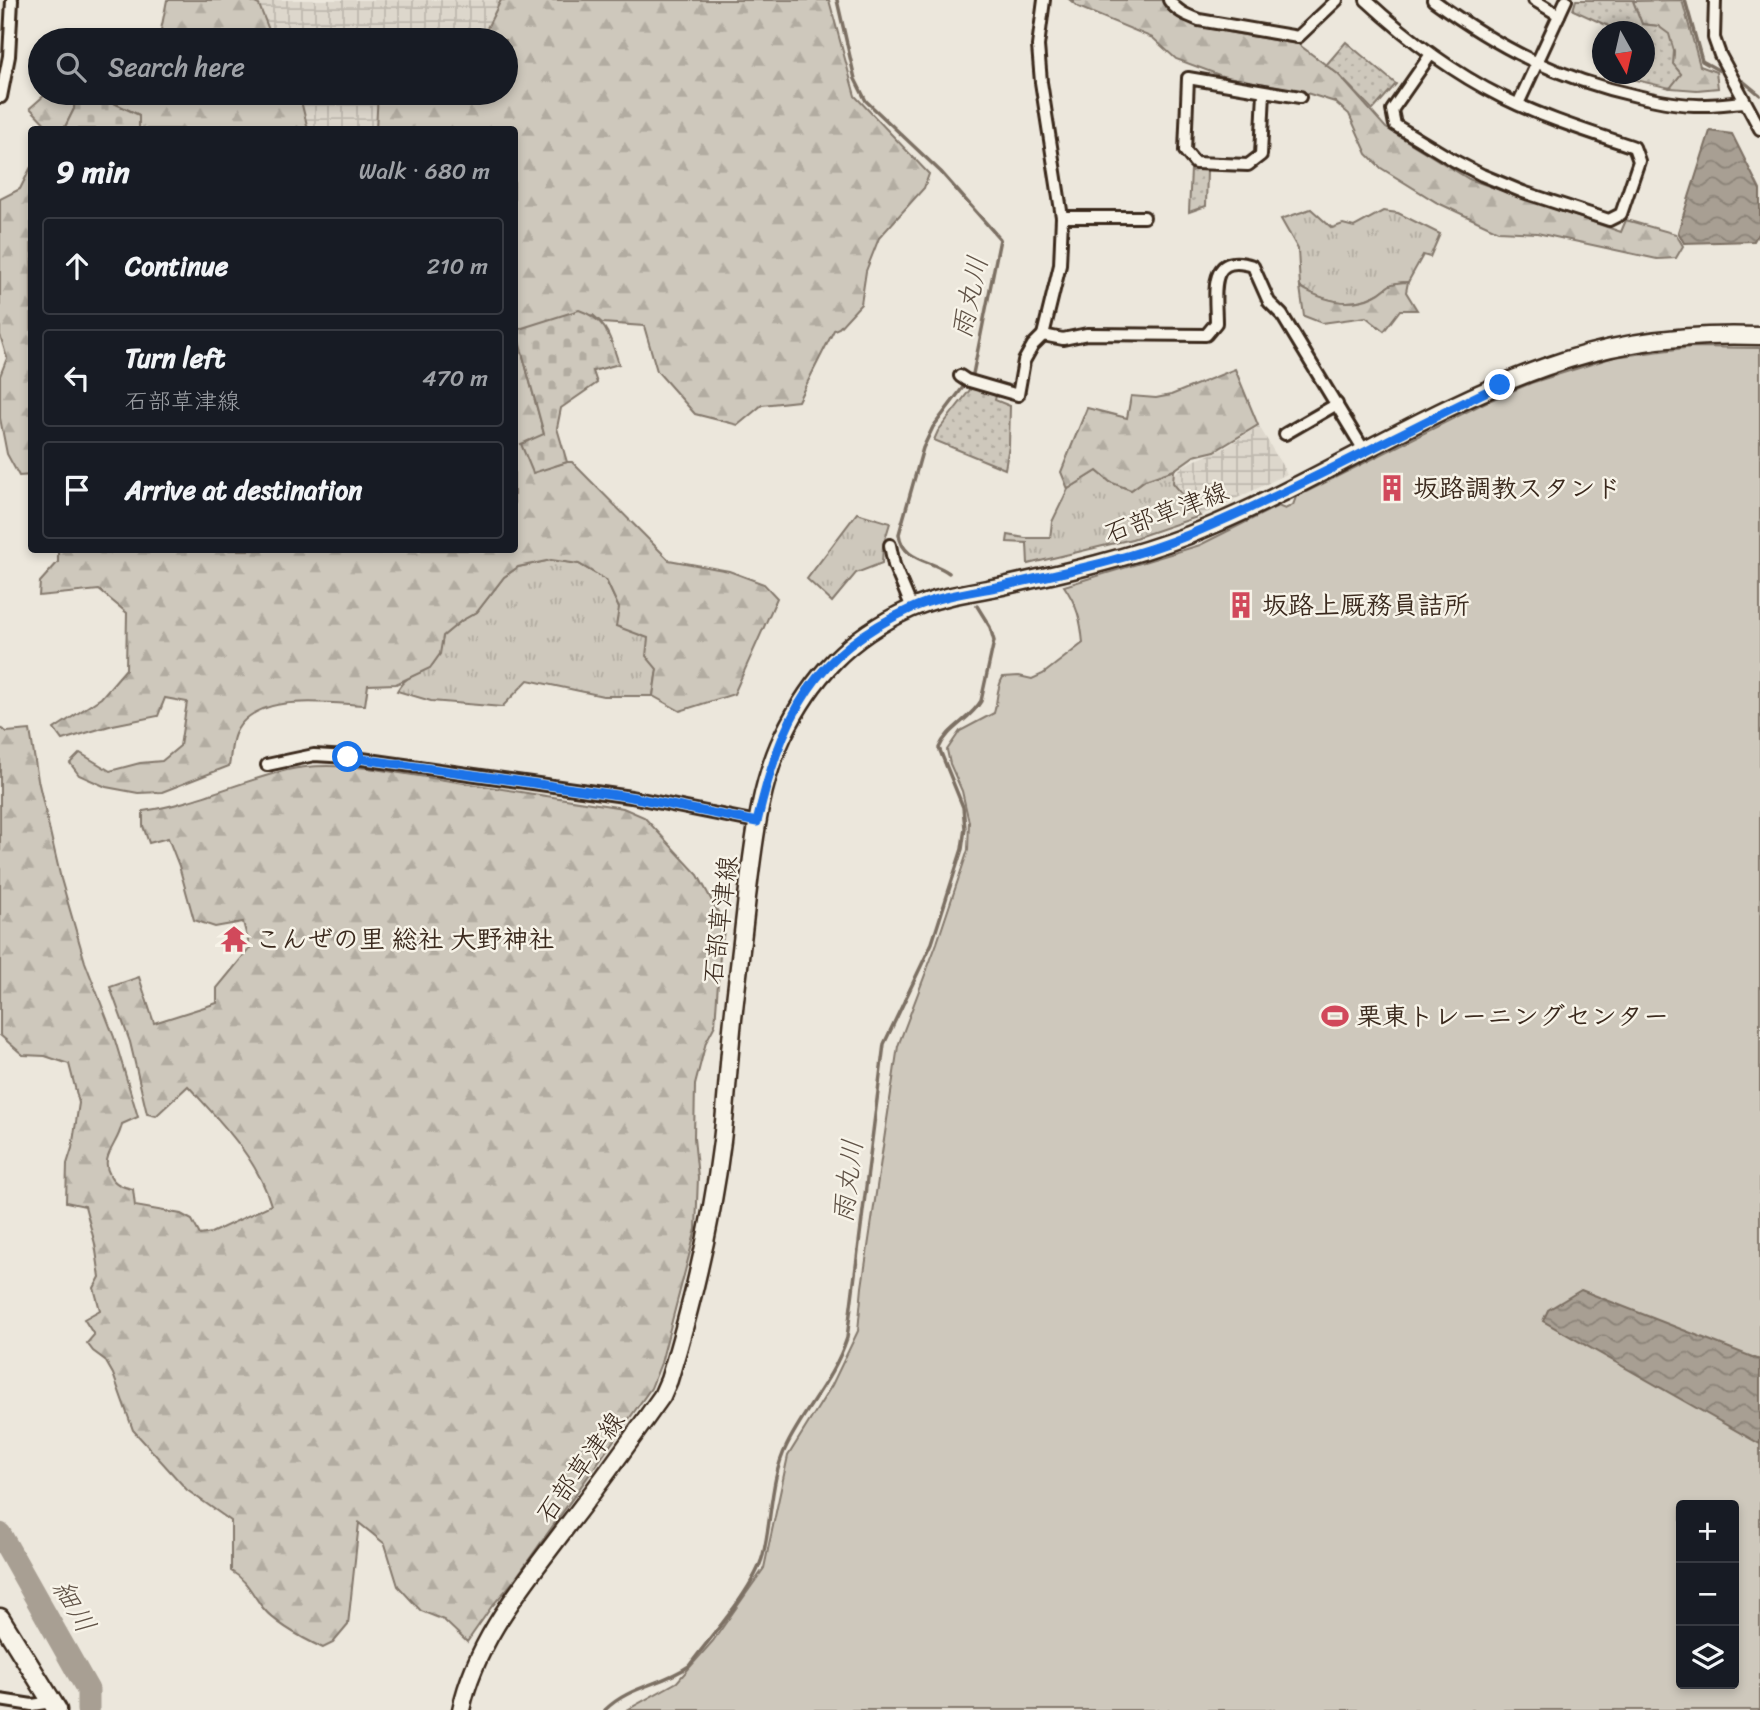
<!DOCTYPE html>
<meta charset="utf-8">
<style>
:root{--surface:#171b24;--page:#20242c;--text:#f1f3f6;--muted:#9ea1a6;--line:#363941}
body{margin:0;font-family:Sriracha,"Klee One",sans-serif;background:var(--page);color:var(--text)}
.controls{position:absolute;right:21px;bottom:21px;display:grid;overflow:hidden;border-radius:7px;box-shadow:0 4px 10px #0003}
.controls button{width:63px;height:63px;display:grid;place-items:center;padding:0;border:0;border-bottom:2px solid var(--line);background:var(--surface);color:var(--text);font:35px sans-serif}
.compass{position:absolute;left:1592px;top:21px;width:63px;height:63px;border-radius:50%;background:var(--surface);box-shadow:0 4px 10px #0003;rotate:172deg}
.stop{position:absolute;width:21px;height:21px;margin:-16px;border:5px solid #1a73e8;border-radius:50%;background:#fff}
.stop.end{background:#1a73e8;border-color:#fff;box-shadow:0 2px 7px #0008}
.list{margin:0;padding:0;list-style:none}
h2{display:flex;justify-content:space-between;align-items:center;height:91px;margin:0;padding:0 28px;font-size:30px}
h2 small{font-size:23px;font-weight:400;color:var(--muted)}
.list li{display:grid;grid-template-columns:46px 1fr auto;gap:21px;align-items:center;box-sizing:border-box;height:98px;margin:0 14px 14px;padding:0 14px;border:2px solid var(--line);border-radius:7px}
.list b{display:block;font-size:26px;white-space:nowrap}
.list p{margin:0;font-size:23px;white-space:nowrap;color:var(--muted)}
.list em{font-size:23px;font-style:normal;color:var(--muted)}
.icon{flex:none;width:38px;height:38px;fill:none;stroke:currentColor;stroke-width:2;stroke-linecap:round;stroke-linejoin:round}
.map{position:relative;flex:none;width:1760px;height:1710px;overflow:hidden}
.search{position:absolute;background:var(--surface);box-shadow:0 4px 10px #0003;left:28px;top:28px;width:490px;height:77px;display:flex;align-items:center;gap:18px;box-sizing:border-box;padding:0 24px;border-radius:38px;color:var(--muted);font-size:26px}
.panel{position:absolute;background:var(--surface);box-shadow:0 4px 10px #0003;left:28px;top:126px;width:490px;height:427px;border-radius:7px}
.map>svg:first-child{display:block}
.industrial{fill:url(#industrial-grid)}
.grass{fill:url(#grass-tufts);stroke:#84796d;stroke-width:2}
.forest{fill:url(#forest-firs);stroke:#84796d;stroke-width:2}
.cemetery{fill:url(#cemetery-stones);stroke:#84796d;stroke-width:2}
.park{fill:url(#park-dots);stroke:#84796d;stroke-width:2}
.pitch{fill:#cec8bc;stroke:#84796d;stroke-width:2;fill-rule:evenodd}
.water{fill:url(#water-waves);stroke:#7c7064;stroke-width:2}
.lines{fill:none;stroke-linecap:round;stroke-linejoin:round}
.stream{stroke:#7c7064;stroke-width:3.5}
.river{stroke:#a89f93;stroke-width:23}
.street-casing{stroke:#3b2a1e;stroke-width:16}
.secondary-casing{stroke:#3b2a1e;stroke-width:21}
.primary-casing{stroke:#3b2a1e;stroke-width:23}
.street{stroke:#f7f3e8;stroke-width:10}
.secondary{stroke:#f7f3e8;stroke-width:16}
.primary{stroke:#f7f3e8;stroke-width:18}
.route{stroke:#1a73e8;stroke-width:9}
.labels{text-anchor:middle;stroke-width:5;stroke-linejoin:round;paint-order:stroke}
.poi-label{font-size:26px;font-weight:bold;fill:#3b2a1e;stroke:#f7f3e8;text-anchor:start}
.street-label{font-size:26px;fill:#3b2a1e;stroke:#f7f3e8}
.water-label{font-size:28px;font-style:italic;fill:#615347;stroke:#f7f3e8}
</style>
<div class="map">
<svg width="1760" height="1710" viewBox="0 0 1760 1710">
<defs>
<pattern id="industrial-grid" width="8" height="8" patternUnits="userSpaceOnUse" patternTransform="scale(1.75)"><rect width="8" height="8" fill="#ddd7cc"/><path d="M0 4h8M4 0v8" fill="none" stroke="#bfb9af"/></pattern>
<pattern id="grass-tufts" width="24" height="20" patternUnits="userSpaceOnUse" patternTransform="scale(1.75)"><rect width="24" height="20" fill="#cec8bc"/><path d="M3 7l-1-3M5 7V3M7 7l1-3M15 17l-1-3M17 17v-4M19 17l1-3" fill="none" stroke="#b2aca1"/></pattern>
<pattern id="forest-firs" width="22" height="20" patternUnits="userSpaceOnUse" patternTransform="scale(1.75)"><rect width="22" height="20" fill="#cec8bc"/><path d="M5 1l3.5 6h-7zM16 11l3.5 6h-7z" fill="#b2aca1"/></pattern>
<pattern id="cemetery-stones" width="16" height="16" patternUnits="userSpaceOnUse" patternTransform="scale(1.75)"><rect width="16" height="16" fill="#cec8bc"/><path d="M2 7V4a2 2 0 0 1 4 0v3zM10 15v-3a2 2 0 0 1 4 0v3z" fill="#b2aca1"/></pattern>
<pattern id="park-dots" width="8" height="8" patternUnits="userSpaceOnUse" patternTransform="scale(1.75)"><rect width="8" height="8" fill="#cec8bc"/><path d="M2 2h.1M6 6h.1" fill="none" stroke="#b2aca1" stroke-width="1.8" stroke-linecap="round"/></pattern>
<pattern id="water-waves" width="16" height="10" patternUnits="userSpaceOnUse" patternTransform="scale(1.75)"><rect width="16" height="10" fill="#a89f93"/><path d="M0 5q4-4 8 0t8 0" fill="none" stroke="#8a8277"/></pattern>
</defs>
<rect width="100%" height="100%" fill="#ece7dc"/>
<filter id="ink" filterUnits="userSpaceOnUse"><feTurbulence type="fractalNoise" baseFrequency=".0143" numOctaves="2"/><feDisplacementMap in="SourceGraphic" scale="14" xChannelSelector="R" yChannelSelector="G"/><feConvolveMatrix kernelMatrix="1 2 1 2 8 2 1 2 1" color-interpolation-filters="sRGB"/></filter>
<g filter="url(#ink)">
<g class="industrial">
<polygon points="260,0 501,0 481,40 433,30 423,40 273,40 259,5"/>
<polygon points="299,93 378,93 376,129 308,129"/>
<polygon points="1259,426 1287,474 1200,516 1173,483 1175,473 1186,464 1223,449"/>
</g>
<g class="grass">
<path d="M1311,209L1332,228L1343,224L1354,227L1383,211L1398,213L1440,234L1430,257L1423,255L1408,282C1383,283 1391,288 1374,296C1349,308 1322,300 1300,287L1298,249L1281,219Z"/>
<polygon points="1174,470 1173,483 1200,516 1132,539 1028,564 1027,543 1007,542 1008,535 1025,538 1050,538 1052,522 1068,489 1097,471 1110,482 1131,490 1145,480"/>
<polygon points="857,513 890,523 883,546 882,563 856,573 832,602 807,579"/>
<path d="M551,560L579,564L606,580L619,608L648,638L657,669L653,696H603L528,680L502,707L431,701L397,691C412,663 436,684 443,636L461,621L477,612L504,577L518,567Z"/>
</g>
<g class="forest">
<polygon points="167,0 249,0 259,5 273,40 159,40"/>
<path d="M501,0H829L855,96L929,174L924,188L879,238L866,271L861,304L839,328L834,330L798,401L762,405L738,425L695,414L657,371L644,326L602,323L593,315L516,330L544,434L533,472L567,462H572L669,560L729,571L764,584L777,598L734,694L680,711L653,696L657,669L646,656L648,638L616,626L619,608L606,580L579,564L551,560L518,567L504,577L477,612L461,621L443,636L440,654L430,668L396,684L368,685L365,705C327,703 254,691 235,734C231,743 231,756 229,766L162,792L138,793L106,787L79,775L70,763L80,753L110,771L140,763L162,761L180,746L187,702L165,698L158,716L113,725L62,740L54,729L101,698L126,669L127,613L99,590L39,596L40,582L58,562V550H514V130L376,129L378,93H506V40H481Z"/>
<polygon points="1070,0 1163,0 1170,12 1183,21 1227,32 1298,44 1338,74 1386,128 1469,179 1621,232 1626,220 1676,234 1683,246 1676,258 1657,259 1537,233 1498,231 1436,202 1381,168 1367,154 1349,114 1335,102 1297,90 1222,76 1176,59 1153,38 1078,7"/>
<polygon points="1682,0 1700,66 1716,72 1718,88 1697,90 1670,88 1681,74 1673,64 1674,51 1658,26 1642,24 1633,1"/>
<polygon points="47,93 75,93 74,109 64,129 50,129 30,108"/>
<polygon points="105,93 299,93 308,129 139,129 139,115 101,97"/>
<polygon points="31,167 32,475 19,476 7,454 0,418 0,376 7,358 0,335 0,199 20,189"/>
<path d="M1408,282L1406,292L1417,310H1400L1384,331L1366,317L1322,323L1304,316L1300,287C1322,300 1349,308 1374,296C1391,288 1383,283 1408,282Z"/>
<polygon points="1235,369 1258,425 1215,451 1194,456 1174,470 1145,480 1131,490 1110,482 1097,471 1068,489 1061,472 1087,408 1127,418 1131,396 1156,398 1171,395"/>
<path d="M0,728L7,732L30,730L38,780L61,879L85,962L114,1037L138,1117L122,1124C119,1143 99,1157 110,1175C115,1185 123,1187 133,1189L135,1206L181,1214L192,1220L200,1235L211,1233L271,1205C258,1159 220,1121 188,1086L156,1116L147,1114L130,1042L110,987L139,977L154,1023L217,1003V988L250,948L243,922L215,927L194,920L179,866L168,838L149,843L143,826V811C193,804 238,782 287,770C313,764 342,766 368,768L623,808L644,817L698,875L725,925L720,955L715,1025L706,1042L695,1085L694,1138L698,1177L696,1229L661,1363L651,1388L513,1582L492,1606L467,1642L444,1620L421,1611L398,1586L385,1544L359,1523L348,1625L333,1643L323,1648C304,1639 276,1624 263,1608C252,1594 247,1580 231,1571V1521L187,1490L133,1430L113,1374L105,1360L93,1351L87,1343L94,1335L84,1319L100,1310L94,1288L100,1277L95,1244L85,1206L66,1202L67,1164L72,1148L79,1103L69,1064L45,1056L23,1055L0,1035Z"/>
</g>
<g class="cemetery">
<polygon points="75,93 99,93 101,97 139,115 139,129 64,129 74,109"/>
<path d="M579,310C608,320 610,338 619,364L593,371L597,383L561,408L557,428L567,462L533,473L521,444L544,434L516,330Z"/>
</g>
<g class="park">
<polygon points="1576,0 1635,0 1633,1 1642,24 1658,26 1669,34 1674,51 1673,64 1681,74 1670,88 1610,74 1644,74 1644,32 1619,31 1573,10"/>
<polygon points="1346,42 1396,84 1373,110 1338,74 1326,65"/>
<polygon points="1191,169 1207,170 1206,206 1189,212"/>
<polygon points="973,386 996,396 995,400 1010,406 1009,446 1005,469 934,440 938,431"/>
</g>
<path class="pitch" d="M1693,347L1760,348V1710H627L677,1682L713,1641L764,1568L788,1456L832,1385L858,1331L862,1287L898,1046L937,943L968,850L969,822L962,791L950,764L947,750L960,731L994,713C998,700 996,689 1003,677L1019,676L1032,679L1043,674L1083,643C1081,620 1077,605 1064,586L1200,545L1278,506L1285,509L1293,505L1296,497L1486,402L1531,383L1614,357ZM1681,1505H1734V1684H1681Z"/>
<g class="water">
<polygon points="1710,131 1732,134 1760,190 1760,230 1754,241 1684,243 1678,232"/>
<polygon points="1581,1290 1760,1360 1760,1444 1543,1321 1548,1310"/>
</g>
<g class="lines">
<g class="stream">
<path d="M837,0L855,79L866,101L941,172L1000,239L973,374L933,427L923,448L899,534C902,561 932,560 949,573"/>
<polyline points="1685,0 1702,61 1720,71"/>
<polyline points="1743,81 1760,95"/>
<path d="M605,1710C629,1686 662,1685 689,1666C711,1636 754,1589 763,1555C772,1520 770,1478 787,1445C806,1407 833,1380 847,1338L884,1044L932,943L962,849L965,828L963,807L939,748C948,727 970,720 981,701L994,641L990,627L977,606"/>
</g>
<polyline class="river" points="0,1534 88,1690 88,1710"/>
<defs>
<g id="street">
<path d="M1169,0C1176,11 1186,15 1199,20L1298,37L1337,0"/>
<path d="M1366,0C1407,38 1452,72 1502,97C1544,118 1590,132 1634,147L1639,161L1621,214L1609,220L1523,192L1482,175L1453,160L1395,125L1392,110L1431,54"/>
<path d="M1433,0C1499,48 1557,78 1637,96C1658,101 1684,106 1706,105C1719,105 1731,103 1744,102"/>
<polyline points="1534,0 1559,15"/>
<polyline points="1715,0 1714,38 1720,55 1760,129"/>
<polyline points="1264,92 1261,155 1248,165 1195,163 1185,151 1188,78 1300,97"/>
<polyline points="1,97 9,56 12,0"/>
<polyline points="1518,104 1566,0"/>
<polyline points="1062,217 1144,217"/>
<path d="M1043,335L1063,339L1087,334L1206,335L1216,323C1216,294 1207,251 1253,266L1269,302L1282,315L1365,452"/>
<polyline points="960,376 966,380 1018,395 1024,361 1033,345 1043,335 1060,265 1062,217 1041,82 1038,46 1044,0"/>
<polyline points="1285,434 1337,404"/>
<polyline points="890,545 894,565 912,608"/>
<polyline points="267,765 314,755 348,757 631,797 757,822"/>
<polyline points="0,1700 32,1705 52,1702"/>
</g>
<path id="secondary" d="M461,1710C476,1638 528,1579 570,1522C602,1481 632,1438 662,1396L669,1380C693,1302 712,1222 722,1141C727,1098 729,1054 734,1010C738,973 743,935 747,897C754,843 759,786 783,736C812,676 849,637 910,609C939,596 973,592 1003,586C1066,572 1129,558 1189,535C1311,487 1421,411 1545,367C1614,342 1687,333 1760,336"/>
<polyline id="primary" points="0,1618 57,1710"/>
</defs>
<use href="#street" class="street-casing"/>
<use href="#secondary" class="secondary-casing"/>
<use href="#primary" class="primary-casing"/>
<use href="#street" class="street"/>
<use href="#secondary" class="secondary"/>
<use href="#primary" class="primary"/>
</g>
</g>
<g class="lines" filter="url(#ink)">
<path class="route" d="M348,757L631,797L757,822C768,776 781,730 808,690C832,654 871,627 910,609C938,596 972,592 1002,586C1065,572 1131,559 1191,534C1296,490 1397,434 1500,385"/>
</g>
<defs>
<symbol id="building-bare" viewBox="-9 -9 18 18"><path d="M-4-6H4V6H1V3H-1V6H-4ZM-2.5-4.3h1.7v1.8h-1.7ZM.8-4.3h1.7v1.8H.8ZM-2.5-1h1.7V.8h-1.7ZM.8-1h1.7V.8H.8Z" fill="#d1495b" stroke="#f7f3e8" stroke-width="2.5" paint-order="stroke"/></symbol>
<symbol id="temple-bare" viewBox="-9 -9 18 18"><path d="M0-6L5-2H3V0L6.5 2.5H4V6H1.5V3h-3V6H-4V2.5H-6.5L-3 0V-2H-5Z" fill="#d1495b" stroke="#f7f3e8" stroke-width="2.5" paint-order="stroke"/></symbol>
<symbol id="stadium-bare" viewBox="-9 -9 18 18"><path d="M0-5a6.5 5 0 1 0 0 10a6.5 5 0 1 0 0-10ZM-3.5-1.8h7v3.6h-7Z" fill="#d1495b" stroke="#f7f3e8" stroke-width="2.5" paint-order="stroke"/></symbol>
</defs>
<g fill-rule="evenodd">
<use href="#building-bare" x="1373" y="469" width="38" height="38"/>
<use href="#building-bare" x="1222" y="586" width="38" height="38"/>
<use href="#temple-bare" x="215" y="920" width="38" height="38"/>
<use href="#stadium-bare" x="1316" y="997" width="38" height="38"/>
</g>
<g class="labels">
<g class="poi-label">
<text x="1413" y="497">坂路調教スタンド</text>
<text x="1262" y="614">坂路上厩務員詰所</text>
<text x="255" y="948">こんぜの里 総社 大野神社</text>
<text x="1356" y="1025">栗東トレーニングセンター</text>
</g>
<g class="street-label">
<text transform="translate(1166 512) rotate(-20)" y="9">石部草津線</text>
<text transform="translate(720 920) rotate(-83)" y="9">石部草津線</text>
<text transform="translate(580 1467) rotate(-54)" y="9">石部草津線</text>
</g>
<g class="water-label">
<text transform="translate(969 297) rotate(-78)" y="10">雨丸川</text>
<text transform="translate(847 1181) rotate(-83)" y="10">雨丸川</text>
<text transform="translate(75 1606) rotate(60)" y="10">細川</text>
</g>
</g>
</svg>
<div class="controls">
<button>+</button>
<button>−</button>
<button><svg class="icon" aria-label="layers" viewBox="0 0 24 24"><path d="M12 4l9 5-9 5-9-5zM3 14l9 5 9-5"/></svg></button>
</div>
<svg class="compass" viewBox="-18 -18 36 36"><path d="M0-13l5 13h-10z" fill="#e53935"/><path d="M0 13l5-13h-10z" fill="#9ea1a6"/></svg>
<div class="stop" style="left:348px;top:757px"></div>
<div class="stop end" style="left:1500px;top:385px"></div>
<div class="search"><svg class="icon" aria-label="search" viewBox="0 0 24 24"><circle cx="10" cy="10" r="6"/><path d="M15 15l6 6"/></svg>Search here</div>
<section class="panel">
<h2>9 min<small>Walk · 680 m</small></h2>
<ul class="list">
<li><svg class="icon" aria-label="ahead" viewBox="0 0 24 24"><path d="M12 20V5M6 11l6-6 6 6"/></svg><div><b>Continue</b></div><em>210 m</em></li>
<li><svg class="icon" aria-label="left" viewBox="0 0 24 24"><path d="M17 20v-9H6M10 6l-5 5 5 5"/></svg><div><b>Turn left</b><p>石部草津線</p></div><em>470 m</em></li>
<li><svg class="icon" aria-label="arrive" viewBox="0 0 24 24"><path d="M6 21V4h12l-3 4 3 4H6"/></svg><div><b>Arrive at destination</b></div></li>
</ul>
</section>
</div>
